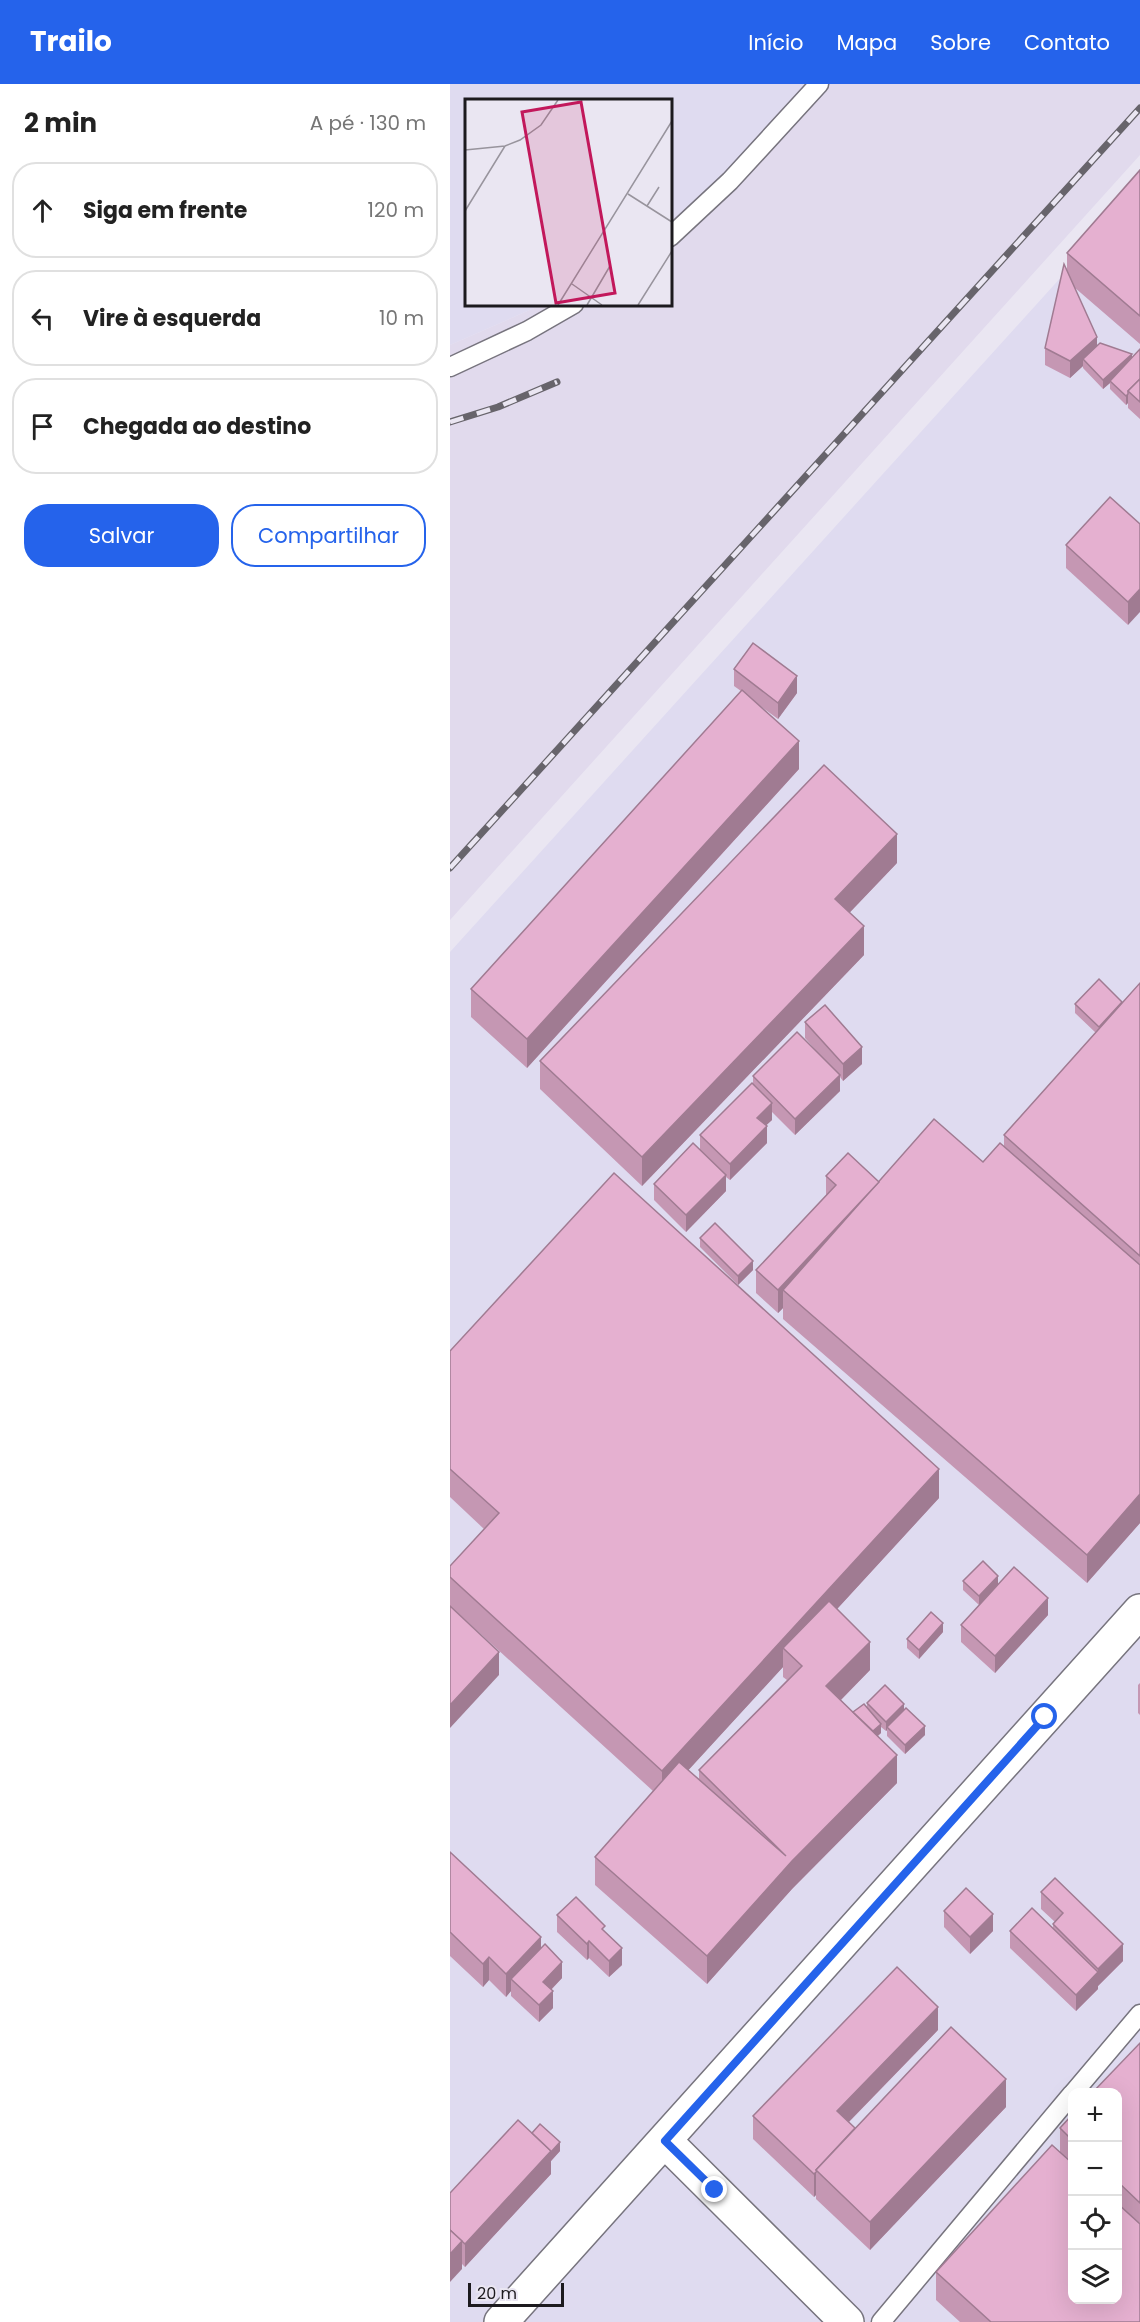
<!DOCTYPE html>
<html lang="pt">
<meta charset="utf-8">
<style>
:root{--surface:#fff;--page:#f6f6f6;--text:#222;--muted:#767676;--line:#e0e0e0;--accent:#2563eb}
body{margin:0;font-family:Poppins,sans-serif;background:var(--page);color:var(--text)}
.controls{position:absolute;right:18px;bottom:18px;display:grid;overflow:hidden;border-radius:12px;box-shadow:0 6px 24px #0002}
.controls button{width:54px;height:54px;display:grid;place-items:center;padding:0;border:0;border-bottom:2px solid var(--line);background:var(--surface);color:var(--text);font:30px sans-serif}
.scale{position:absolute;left:18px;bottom:15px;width:96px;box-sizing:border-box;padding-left:6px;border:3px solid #1c1a1e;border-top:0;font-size:16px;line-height:21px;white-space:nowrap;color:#1c1a1e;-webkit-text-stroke:4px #eae6f2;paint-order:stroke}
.stop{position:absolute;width:18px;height:18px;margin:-14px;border:4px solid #2563eb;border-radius:50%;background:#fff}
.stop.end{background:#2563eb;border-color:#fff;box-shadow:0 2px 6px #0008}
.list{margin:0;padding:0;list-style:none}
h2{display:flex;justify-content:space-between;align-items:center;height:78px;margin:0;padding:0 24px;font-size:26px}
h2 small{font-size:20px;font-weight:400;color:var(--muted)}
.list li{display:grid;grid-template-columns:39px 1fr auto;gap:18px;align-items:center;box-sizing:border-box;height:96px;margin:0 12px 12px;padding:0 12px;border:2px solid var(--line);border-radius:24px}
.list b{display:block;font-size:22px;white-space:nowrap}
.list em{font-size:20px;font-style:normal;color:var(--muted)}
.actions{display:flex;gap:12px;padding:18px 24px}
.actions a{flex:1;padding:14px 0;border:2px solid var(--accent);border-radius:24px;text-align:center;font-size:21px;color:var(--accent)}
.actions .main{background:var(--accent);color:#fff}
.icon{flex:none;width:33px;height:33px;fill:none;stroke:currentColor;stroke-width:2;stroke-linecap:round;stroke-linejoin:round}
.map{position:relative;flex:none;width:690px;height:2238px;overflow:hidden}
header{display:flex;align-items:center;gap:36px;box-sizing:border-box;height:84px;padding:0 30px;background:var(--accent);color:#fff}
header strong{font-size:28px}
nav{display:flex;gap:33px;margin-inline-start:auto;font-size:21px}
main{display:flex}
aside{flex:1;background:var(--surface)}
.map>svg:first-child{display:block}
.built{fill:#e1daed}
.industrial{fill:#dfdbf0;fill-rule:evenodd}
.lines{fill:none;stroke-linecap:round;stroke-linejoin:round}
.lane-casing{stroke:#77747e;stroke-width:21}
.street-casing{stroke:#77747e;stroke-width:36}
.lane{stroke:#fff;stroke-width:18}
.street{stroke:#fff;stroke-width:33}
.rail-casing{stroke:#67646b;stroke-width:7}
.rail{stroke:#eae6f2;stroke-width:4.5;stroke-dasharray:14;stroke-linecap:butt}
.wall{fill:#c597b3;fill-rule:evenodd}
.shaded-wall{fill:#a07b92}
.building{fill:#e5b0d0;stroke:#a07b92;stroke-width:1.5}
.route{stroke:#2563eb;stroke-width:8}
.inset-road{fill:none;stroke:#98949d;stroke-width:1.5}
.view{fill:#c2185b;fill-opacity:0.15;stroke:#c2185b;stroke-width:3}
.inset-edge{fill:none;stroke:#1c1a1e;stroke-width:3}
</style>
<header>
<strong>Trailo</strong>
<nav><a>Início</a><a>Mapa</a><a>Sobre</a><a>Contato</a></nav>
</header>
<main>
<aside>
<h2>2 min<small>A pé · 130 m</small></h2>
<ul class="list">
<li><svg class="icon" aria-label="ahead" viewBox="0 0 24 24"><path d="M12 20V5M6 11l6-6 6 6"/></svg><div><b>Siga em frente</b></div><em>120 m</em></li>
<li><svg class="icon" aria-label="left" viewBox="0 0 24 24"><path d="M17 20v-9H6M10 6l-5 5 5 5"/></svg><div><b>Vire à esquerda</b></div><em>10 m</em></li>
<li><svg class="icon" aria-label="arrive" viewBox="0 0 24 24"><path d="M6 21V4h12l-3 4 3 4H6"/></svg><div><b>Chegada ao destino</b></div></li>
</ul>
<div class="actions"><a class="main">Salvar</a><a>Compartilhar</a></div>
</aside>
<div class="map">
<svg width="690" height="2238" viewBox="0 0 690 2238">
<rect width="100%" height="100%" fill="#eae6f2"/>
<polygon class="built" points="367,0 690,0 690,71 0,836 0,261 91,221 220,220 221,156"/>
<g class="industrial">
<polygon points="0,0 363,0 221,155 220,16 16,16 16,220 91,221 0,261"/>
<path d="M690,106V2238H0V868ZM622,2008H668V2216H622Z"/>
</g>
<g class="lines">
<defs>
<g id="lane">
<polyline points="220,153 280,97 369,0"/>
<polyline points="0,283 77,247 124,220"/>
<polyline points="624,2008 690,1930"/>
<polyline points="431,2238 622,2010"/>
</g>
<g id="street">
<polyline points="215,2057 397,2238"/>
<polyline points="51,2238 690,1527"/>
</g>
</defs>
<use href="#lane" class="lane-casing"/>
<use href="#street" class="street-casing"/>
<use href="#lane" class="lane"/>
<use href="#street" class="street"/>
<defs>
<g id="rail">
<polyline points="0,338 48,323 107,298"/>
<polyline points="0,784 690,24"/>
</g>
</defs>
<use href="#rail" class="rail-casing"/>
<use href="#rail" class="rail"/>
</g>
<g class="wall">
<polygon points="690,86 690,260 624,203 647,262 682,274 690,265 690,335 678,324 678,319 676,321 660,305 660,299 653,305 633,284 633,282 620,294 595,281 595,264 617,189 617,169"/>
<polygon points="690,440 678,541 616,484 616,461"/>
<polygon points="284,585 347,609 328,635 309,621 349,685 77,984 21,933 21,905 291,607 284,602"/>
<polygon points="447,779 399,829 414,871 192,1102 90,1005 90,977"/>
<polygon points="690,899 690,1439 637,1499 333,1235 333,1224 328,1229 306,1209 306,1186 376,1112 376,1092 429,1098 533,1078 554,1063 554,1051 646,949 625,929 625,920 672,919"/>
<polygon points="355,938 412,980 393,997 390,993 390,1007 345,1051 322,1028 322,1036 316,1041 317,1059 280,1096 276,1093 276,1107 236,1148 204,1116 204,1100 250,1066 250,1051 303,1000 303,992 368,969 355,954"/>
<polygon points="250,1154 303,1186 288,1201 250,1163"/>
<path d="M0,1267L489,1414L387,1525L420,1586L391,1616L403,1628L417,1623V1619L454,1626L475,1651L455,1670L437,1652V1646L436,1647L431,1643V1649L428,1652L447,1699L342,1805L257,1900L145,1801V1773L203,1707L0,1522V1482L34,1445L0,1413ZM333,1583V1593L337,1596L249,1686V1695L238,1686Z"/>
<polygon points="513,1497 548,1500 598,1531 545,1589 511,1558 511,1541 529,1521 513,1506"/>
<polygon points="493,1548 469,1575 457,1564 457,1555"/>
<polygon points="690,1599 690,1631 688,1629 688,1601"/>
<polygon points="0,1768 91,1864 112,1894 101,1906 103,1924 89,1938 61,1912 61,1907 56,1913 39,1896 33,1903 0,1872"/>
<polygon points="591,1808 673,1877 648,1902 648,1901 648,1905 626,1927 560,1864 560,1847 603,1844 603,1840 605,1838 591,1825"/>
<polygon points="494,1827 543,1847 520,1870 494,1843"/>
<polygon points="107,1831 155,1848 172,1881 159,1893 139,1874 137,1876 107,1848"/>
<polygon points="488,1946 399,2038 405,2044 556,2023 420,2166 366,2115 366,2111 364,2113 303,2055 303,2032"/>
<polygon points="690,1959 690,2238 510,2238 486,2216 486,2188 610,2067 610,2044 622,2031 622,2216 668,2216 668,2008"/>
<polygon points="82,2049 110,2067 101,2077 101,2090 15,2183 12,2180 12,2185 0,2109"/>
</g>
<g class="shaded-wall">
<polygon points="647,253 647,269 633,275 633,282 620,294 620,277"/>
<polygon points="682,270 682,279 660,297 660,299 653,305 653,296"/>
<polygon points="678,310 678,319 676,321 676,312"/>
<polygon points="690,505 690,528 678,541 678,518"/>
<polygon points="347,592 347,609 328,635 328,619"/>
<polygon points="349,657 349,685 77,984 77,955"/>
<polygon points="447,750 447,779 385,844 385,815"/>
<polygon points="414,842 414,871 192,1102 192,1073"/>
<polygon points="672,918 649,951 649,943"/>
<polygon points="412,963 412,980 393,997 393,980"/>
<polygon points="390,991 390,1007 345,1051 345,1035"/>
<polygon points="322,1019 322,1036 307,1050 307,1034"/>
<polygon points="317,1042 317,1059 280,1096 280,1080"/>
<polygon points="276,1091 276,1107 236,1148 236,1131"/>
<polygon points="429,1098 333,1206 333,1224 328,1229 328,1206"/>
<polygon points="303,1177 303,1186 288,1201 288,1192"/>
<polygon points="489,1385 489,1414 343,1573 333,1564 333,1583 212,1715 212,1687"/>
<polygon points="690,1410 690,1439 637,1499 637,1471"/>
<polygon points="548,1492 548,1501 529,1521 529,1512"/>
<polygon points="598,1514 598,1531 545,1589 545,1572"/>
<polygon points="493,1539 493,1548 469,1575 469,1566"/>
<polygon points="420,1558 420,1586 376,1631 376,1602"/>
<polygon points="49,1568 49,1591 0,1644 0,1621"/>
<polygon points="454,1620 454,1628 437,1643 437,1646 436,1647 436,1638"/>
<polygon points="431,1640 431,1649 416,1661 416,1653"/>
<polygon points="475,1642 475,1651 455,1670 455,1661"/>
<polygon points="447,1671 447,1699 342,1805 257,1900 257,1872 342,1777"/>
<polygon points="543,1830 543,1847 520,1870 520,1853"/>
<polygon points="91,1853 91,1876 61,1895 61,1907 56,1913 56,1890"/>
<polygon points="139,1857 139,1874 137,1876 137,1860"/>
<polygon points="673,1860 673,1877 648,1902 648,1885"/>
<polygon points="172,1864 172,1881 159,1893 159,1877"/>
<polygon points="39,1873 39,1896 33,1903 33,1880"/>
<polygon points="112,1878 112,1894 93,1914 93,1898"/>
<polygon points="648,1888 648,1905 626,1927 626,1911"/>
<polygon points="103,1907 103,1924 89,1938 89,1921"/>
<polygon points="488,1923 488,1946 387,2050 387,2027"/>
<polygon points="556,1995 556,2023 420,2166 420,2138"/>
<polygon points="110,2058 110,2067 101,2077 101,2090 15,2183 15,2160 101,2067"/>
<polygon points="366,2087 366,2111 364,2113 364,2090"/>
<polygon points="12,2157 12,2185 0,2198 0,2170"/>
</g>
<g class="building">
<polygon points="690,86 690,232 617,169"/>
<polygon points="614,180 647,253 620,277 595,264"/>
<polygon points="650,259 682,270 653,296 633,275"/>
<polygon points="690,265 690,295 678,307 678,310 676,312 660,297"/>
<polygon points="690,295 690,318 678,307"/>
<polygon points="660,413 690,440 690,505 678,518 616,461"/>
<polygon points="303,559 347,592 328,619 284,585"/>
<polygon points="292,606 349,657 77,955 21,905"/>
<polygon points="374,681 447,750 385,815 414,842 192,1073 90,977"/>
<polygon points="649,895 672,918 649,943 625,920"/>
<polygon points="690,899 690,1172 554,1051"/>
<polygon points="375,921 412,963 393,980 355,938"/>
<polygon points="347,948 390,991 345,1035 303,992"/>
<polygon points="302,999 322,1019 307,1034 317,1042 280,1080 250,1051"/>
<polygon points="484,1035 533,1078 550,1059 690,1181 690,1410 637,1471 333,1206"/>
<polygon points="243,1059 276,1091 236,1131 204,1100"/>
<polygon points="398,1069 429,1098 328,1206 306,1186 386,1101 376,1092"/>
<polygon points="164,1089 489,1385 212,1687 0,1493 0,1482 49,1429 0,1385 0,1267"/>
<polygon points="265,1139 303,1177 288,1192 250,1154"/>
<polygon points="533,1477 548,1492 529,1512 513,1497"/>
<polygon points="564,1483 598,1514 545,1572 511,1541"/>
<polygon points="379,1517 420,1558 376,1602 447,1671 342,1777 257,1872 145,1773 229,1678 336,1772 249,1686 352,1582 333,1564"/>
<polygon points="0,1522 49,1568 0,1621"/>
<polygon points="481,1528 493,1539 469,1566 457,1555"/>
<polygon points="435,1601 454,1620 436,1638 417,1619"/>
<polygon points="414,1620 431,1640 423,1647 403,1628"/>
<polygon points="456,1624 475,1642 455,1661 437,1643"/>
<polygon points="0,1768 91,1853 56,1890 39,1873 33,1880 0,1848"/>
<polygon points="605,1794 673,1860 648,1885 603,1840 613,1829 591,1808"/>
<polygon points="516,1804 543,1830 520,1853 494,1827"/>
<polygon points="126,1813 155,1842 152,1845 172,1864 159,1877 139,1857 137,1860 107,1831"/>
<polygon points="582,1824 648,1888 626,1911 560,1847"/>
<polygon points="95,1860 112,1878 93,1898 103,1907 89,1921 61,1895"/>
<polygon points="447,1883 488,1923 387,2027 405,2044 366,2086 367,2087 364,2090 303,2032"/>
<polygon points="501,1943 556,1995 420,2138 366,2086"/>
<polygon points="690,1959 690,2119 668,2098 668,2008 643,2008"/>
<polygon points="622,2031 622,2056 610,2044"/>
<polygon points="68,2036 101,2067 15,2160 0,2146 0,2109"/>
<polygon points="90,2040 110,2058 101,2068 101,2067 82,2049"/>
<polygon points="602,2061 622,2079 622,2216 668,2216 668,2120 690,2140 690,2238 541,2238 486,2188"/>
<polygon points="0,2146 12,2157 0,2170"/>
</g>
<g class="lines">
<polyline class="route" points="265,2106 215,2057 595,1633"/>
</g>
<g transform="translate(15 15)">
<rect width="207" height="207" fill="#eae6f2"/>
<path class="inset-road" d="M0,51L40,47L55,41L76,26L93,1M163,95L207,123M182,107L194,88M0,112L40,47M107,185L137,206M93,206L207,22M122,206L145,167M173,206L207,152"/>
<path class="view" d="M116,3L150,194L91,204L57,13Z"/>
<rect width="207" height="207" class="inset-edge"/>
</g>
</svg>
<div class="controls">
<button>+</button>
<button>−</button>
<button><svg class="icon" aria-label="locate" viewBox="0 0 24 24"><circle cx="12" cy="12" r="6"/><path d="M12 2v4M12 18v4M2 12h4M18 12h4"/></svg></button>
<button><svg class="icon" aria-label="layers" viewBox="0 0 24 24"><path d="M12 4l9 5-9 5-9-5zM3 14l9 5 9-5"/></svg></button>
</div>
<div class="scale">20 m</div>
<div class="stop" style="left:595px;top:1633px"></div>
<div class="stop end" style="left:265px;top:2106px"></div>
</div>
</main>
